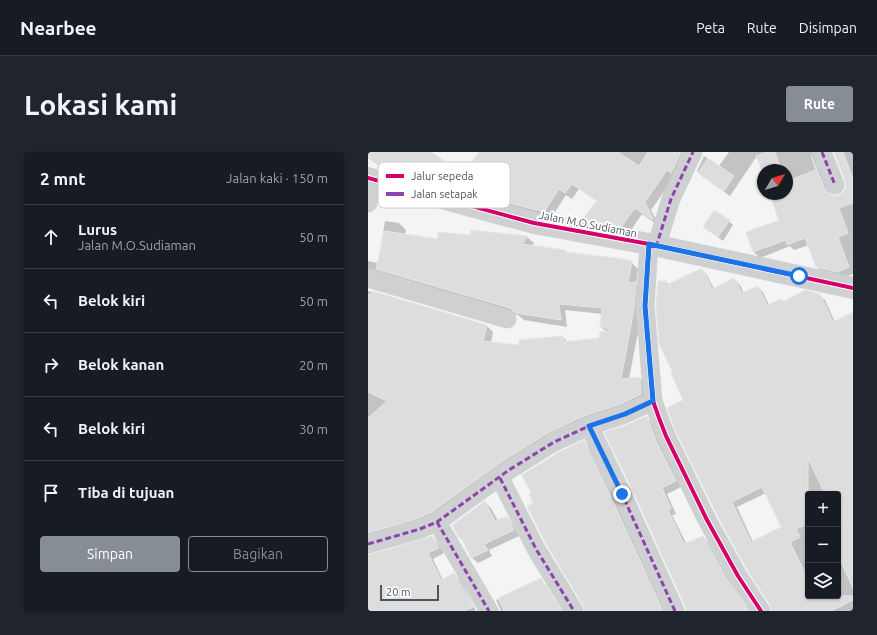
<!DOCTYPE html>
<html lang="id">
<meta charset="utf-8">
<style>
:root{--surface:#171b24;--page:#20242c;--text:#f1f3f6;--muted:#9ea1a6;--line:#363941;--accent:#868d94}
body{margin:0;font-family:Ubuntu,sans-serif;background:var(--page);color:var(--text)}
.controls{position:absolute;right:12px;bottom:12px;display:grid;overflow:hidden;border-radius:4px;box-shadow:0 1px 3px #0004}
.controls button{width:36px;height:36px;display:grid;place-items:center;padding:0;border:0;border-bottom:1px solid var(--line);background:var(--surface);color:var(--text);font:20px sans-serif}
.compass{position:absolute;left:389px;top:12px;width:36px;height:36px;border-radius:50%;background:var(--surface);box-shadow:0 1px 3px #0004;rotate:52deg}
.scale{position:absolute;left:12px;bottom:10px;width:59px;box-sizing:border-box;padding-left:4px;border:2px solid #4a5661;border-top:0;font-size:11px;line-height:14px;white-space:nowrap;color:#4a5661;-webkit-text-stroke:3px #fff;paint-order:stroke}
.stop{position:absolute;width:12px;height:12px;margin:-9px;border:3px solid #1a73e8;border-radius:50%;background:#fff}
.stop.end{background:#1a73e8;border-color:#fff;box-shadow:0 1px 4px #0008}
.list{margin:0;padding:0;list-style:none}
h2{display:flex;justify-content:space-between;align-items:center;height:52px;margin:0;padding:0 16px;font-size:17px}
h2 small{font-size:13px;font-weight:400;color:var(--muted)}
.list li{display:grid;grid-template-columns:26px 1fr auto;gap:12px;align-items:center;box-sizing:border-box;height:64px;padding:0 16px;border-top:1px solid var(--line)}
.list b{display:block;font-size:15px;white-space:nowrap}
.list p{margin:0;font-size:13px;white-space:nowrap;color:var(--muted)}
.list em{font-size:13px;font-style:normal;color:var(--muted)}
.actions{display:flex;gap:8px;padding:12px 16px}
.actions a{flex:1;padding:9px 0;border:1px solid var(--accent);border-radius:4px;text-align:center;font-size:14px;color:var(--accent)}
.actions .main{background:var(--accent);color:#fff}
.icon{flex:none;width:22px;height:22px;fill:none;stroke:currentColor;stroke-width:2;stroke-linecap:round;stroke-linejoin:round}
.map{position:relative;flex:none;width:485px;height:459px;overflow:hidden;border-radius:4px}
header{display:flex;align-items:center;gap:24px;box-sizing:border-box;height:56px;padding:0 20px;background:var(--surface);border-bottom:1px solid var(--line)}
header strong{font-size:19px}
nav{display:flex;gap:22px;margin-inline-start:auto;font-size:14px}
.intro{display:flex;align-items:center;justify-content:space-between;box-sizing:border-box;height:96px;padding:0 24px}
h1{margin:0;font-size:28px}
.button{padding:10px 18px;border-radius:4px;background:var(--accent);color:#fff;font-size:14px;font-weight:700}
main{display:flex;gap:24px;padding:0 24px}
aside{flex:1;background:var(--surface);border-radius:4px;box-shadow:0 1px 3px #0004}
.map>svg:first-child{display:block}
.shadow{fill:#0003;fill-rule:evenodd}
.building{fill:#ddddde;stroke:#e5e6e7;fill-rule:evenodd}
.lines{fill:none;stroke-linecap:round;stroke-linejoin:round}
.minor{stroke:#ced0d2;stroke-width:19}
.tertiary{stroke:#ced0d2;stroke-width:22}
.quiet{stroke:#8e44ad;stroke-width:3;stroke-dasharray:6 3;stroke-linecap:butt}
.cycleway-casing{stroke:#fff;stroke-width:6}
.cycleway{stroke:#d6006c;stroke-width:4}
.route{stroke:#1a73e8;stroke-width:5}
.labels{text-anchor:middle;stroke-width:4;stroke-linejoin:round;paint-order:stroke}
.street-label{font-size:11px;fill:#4a5661;stroke:#fff}
.key{fill:#fff;stroke:#c9ccd0;stroke-width:1}
.key-label{font-size:11px;fill:#4a5661}
</style>
<header>
<strong>Nearbee</strong>
<nav><a>Peta</a><a>Rute</a><a>Disimpan</a></nav>
</header>
<div class="intro"><h1>Lokasi kami</h1><a class="button">Rute</a></div>
<main>
<aside>
<h2>2 mnt<small>Jalan kaki · 150 m</small></h2>
<ul class="list">
<li><svg class="icon" aria-label="ahead" viewBox="0 0 24 24"><path d="M12 20V5M6 11l6-6 6 6"/></svg><div><b>Lurus</b><p>Jalan M.O.Sudiaman</p></div><em>50 m</em></li>
<li><svg class="icon" aria-label="left" viewBox="0 0 24 24"><path d="M17 20v-9H6M10 6l-5 5 5 5"/></svg><div><b>Belok kiri</b></div><em>50 m</em></li>
<li><svg class="icon" aria-label="right" viewBox="0 0 24 24"><path d="M7 20v-9h11M14 6l5 5-5 5"/></svg><div><b>Belok kanan</b></div><em>20 m</em></li>
<li><svg class="icon" aria-label="left" viewBox="0 0 24 24"><path d="M17 20v-9H6M10 6l-5 5 5 5"/></svg><div><b>Belok kiri</b></div><em>30 m</em></li>
<li><svg class="icon" aria-label="arrive" viewBox="0 0 24 24"><path d="M6 21V4h12l-3 4 3 4H6"/></svg><div><b>Tiba di tujuan</b></div></li>
</ul>
<div class="actions"><a class="main">Simpan</a><a>Bagikan</a></div>
</aside>
<div class="map">
<svg width="485" height="459" viewBox="0 0 485 459">
<rect width="100%" height="100%" fill="#f4f4f4"/>
<g class="shadow">
<polygon points="0,0 61,0 96,24 113,0 324,0 283,58 291,74 274,62 261,81 223,74 217,67 229,49 211,37 204,47 198,43 183,66 137,54 123,45 120,50 80,39 68,31 65,35 42,29 31,22 28,25 0,6"/>
<polygon points="361,0 451,0 449,11 462,44 466,45 471,44 477,40 479,34 467,0 485,0 485,122 475,125 455,121 449,115 441,93 426,98 422,94 392,106 386,100 379,81 413,73 402,42 419,42 419,18 395,18 395,20 389,4 362,44 335,25 329,19 336,4 351,14"/>
<polygon points="17,69 31,71 38,78 37,83 70,89 103,84 159,85 166,91 164,94 197,99 199,101 263,110 270,117 268,132 274,138 273,165 261,227 272,226 278,232 280,249 260,258 71,367 0,390 0,139 118,173 125,180 123,191 152,194 194,185 200,190 232,187 239,180 233,175 235,162 197,158 199,175 156,168 150,163 11,122 0,124 0,109 10,111"/>
<polygon points="361,69 365,73 355,89 336,75"/>
<path d="M333,117L339,123L346,137L366,127L372,133L376,141L390,135L395,140L401,153L413,148L415,150L451,143L457,148L467,170L485,164V459H405L306,222L291,130H298L301,133ZM398,341L415,376L385,390L369,355ZM440,342H470V444H440Z"/>
<polygon points="278,265 284,271 313,335 299,342 308,362 304,363 319,393 335,385 340,390 366,436 381,459 319,459"/>
<polygon points="216,290 221,295 249,353 297,459 218,459 167,352"/>
<polygon points="117,350 123,356 130,369 139,365 144,371 151,384 121,398 124,404 110,411 104,406 97,390 92,386"/>
<polygon points="64,385 70,391 76,401 65,407 75,428 86,422 92,428 108,459 0,459 0,407"/>
<polygon points="173,427 178,433 194,459 133,459 128,448"/>
</g>
<g class="building">
<polygon points="0,0 63,0 96,22 111,0 250,0 271,14 280,0 313,0 303,21 299,18 277,50 285,67 285,68 267,56 254,74 215,67 229,48 204,32 197,41 191,37 176,60 130,48 116,39 113,44 72,33 61,25 58,29 34,22 24,16 22,19 21,19 0,5"/>
<polygon points="399,0 407,0 413,18 395,18 395,22 388,4"/>
<polygon points="466,0 475,0 485,27 485,51 471,56 480,81 470,85 481,115 469,120 448,115 437,86 419,93 418,88 385,100 378,80 409,69 411,70 402,42 419,42 419,29 448,18 443,3 457,37 460,41 466,44 471,43 475,40 478,35 477,29"/>
<polygon points="340,6 366,24 356,39 330,21"/>
<polygon points="346,58 362,68 350,85 335,75"/>
<polygon points="103,78 160,84 154,92 198,98 197,100 248,106 264,109 260,131 268,130 266,157 253,227 272,225 273,242 253,252 216,264 180,281 135,309 64,360 48,367 0,381 0,266 19,249 0,240 0,142 4,143 4,139 119,173 115,189 151,193 151,188 195,184 195,190 231,186 232,180 243,178 243,177 232,175 234,156 191,152 193,168 148,161 142,156 8,117 16,79 70,87 70,80 102,83"/>
<path d="M334,116L344,137L366,126L374,141L390,134L399,153L413,147L415,150L437,138L452,142L465,170L485,160V436L470,403V342H457L440,306V372L428,377L432,385L422,390L440,427V444H485V448L463,459H404L402,453L379,418L349,363L308,280L301,262L299,256L315,248L303,221H305L291,192L288,154L290,129H299L294,135ZM394,335L413,375L383,390L364,350Z"/>
<polygon points="279,264 288,289 308,329 294,336 303,356 300,358 316,392 335,384 360,429 380,459 318,459 317,454 264,337 236,280 261,272"/>
<polygon points="216,288 244,347 295,459 217,459 215,453 178,392 159,354 165,351 161,342 163,341 154,323 191,300"/>
<polygon points="117,349 127,369 139,364 146,378 116,392 120,398 103,406 93,385 91,386 84,373"/>
<polygon points="64,384 71,396 60,401 73,428 86,421 105,455 96,459 0,459 0,403"/>
<polygon points="173,426 193,459 136,459 130,446"/>
</g>
<g class="lines">
<g class="minor">
<polyline points="454,0 467,33"/>
<polyline points="0,51 4,27"/>
<polyline points="281,92 277,154 285,249 291,266 298,284 339,368 370,424 393,459"/>
<polyline points="288,95 303,47 325,0"/>
<polyline points="0,126 139,167"/>
<polyline points="221,274 254,342 307,459"/>
<polyline points="132,326 168,397 206,459"/>
<polyline points="69,370 121,459"/>
<polyline points="0,392 52,377 69,370 141,318 186,290 221,274 257,262 285,249"/>
</g>
<polyline class="tertiary" points="0,26 166,71 281,92 485,136"/>
<g class="quiet">
<polyline points="454,0 467,33"/>
<polyline points="288,95 303,47 325,0"/>
<polyline points="221,274 254,342 307,459"/>
<polyline points="132,326 168,397 206,459"/>
<polyline points="69,370 121,459"/>
<polyline points="0,392 52,377 69,370 141,318 186,290 221,274 257,262 285,249"/>
</g>
<defs>
<g id="cycleway">
<polyline points="0,26 166,71 281,92 485,136"/>
<polyline points="281,92 277,154 285,249 291,266 298,284 339,368 370,424 393,459"/>
</g>
</defs>
<use href="#cycleway" class="cycleway-casing"/>
<use href="#cycleway" class="cycleway"/>
</g>
<g class="lines">
<polyline class="route" points="254,342 221,274 257,262 285,249 277,154 281,92 431,124"/>
</g>
<g class="labels">
<g class="street-label">
<text transform="translate(220 72) rotate(11)" y="4">Jalan M.O.Sudiaman</text>
</g>
</g>
<rect x="10" y="10" width="132" height="46" rx="6" class="key"/>
<rect x="18" y="22" width="18" height="4" fill="#d6006c"/>
<rect x="18" y="40" width="18" height="4" fill="#8e44ad"/>
<g class="key-label">
<text x="43" y="28">Jalur sepeda</text>
<text x="43" y="46">Jalan setapak</text>
</g>
</svg>
<div class="controls">
<button>+</button>
<button>−</button>
<button><svg class="icon" aria-label="layers" viewBox="0 0 24 24"><path d="M12 4l9 5-9 5-9-5zM3 14l9 5 9-5"/></svg></button>
</div>
<svg class="compass" viewBox="-18 -18 36 36"><path d="M0-13l5 13h-10z" fill="#e53935"/><path d="M0 13l5-13h-10z" fill="#9ea1a6"/></svg>
<div class="scale">20 m</div>
<div class="stop" style="left:431px;top:124px"></div>
<div class="stop end" style="left:254px;top:342px"></div>
</div>
</main>
